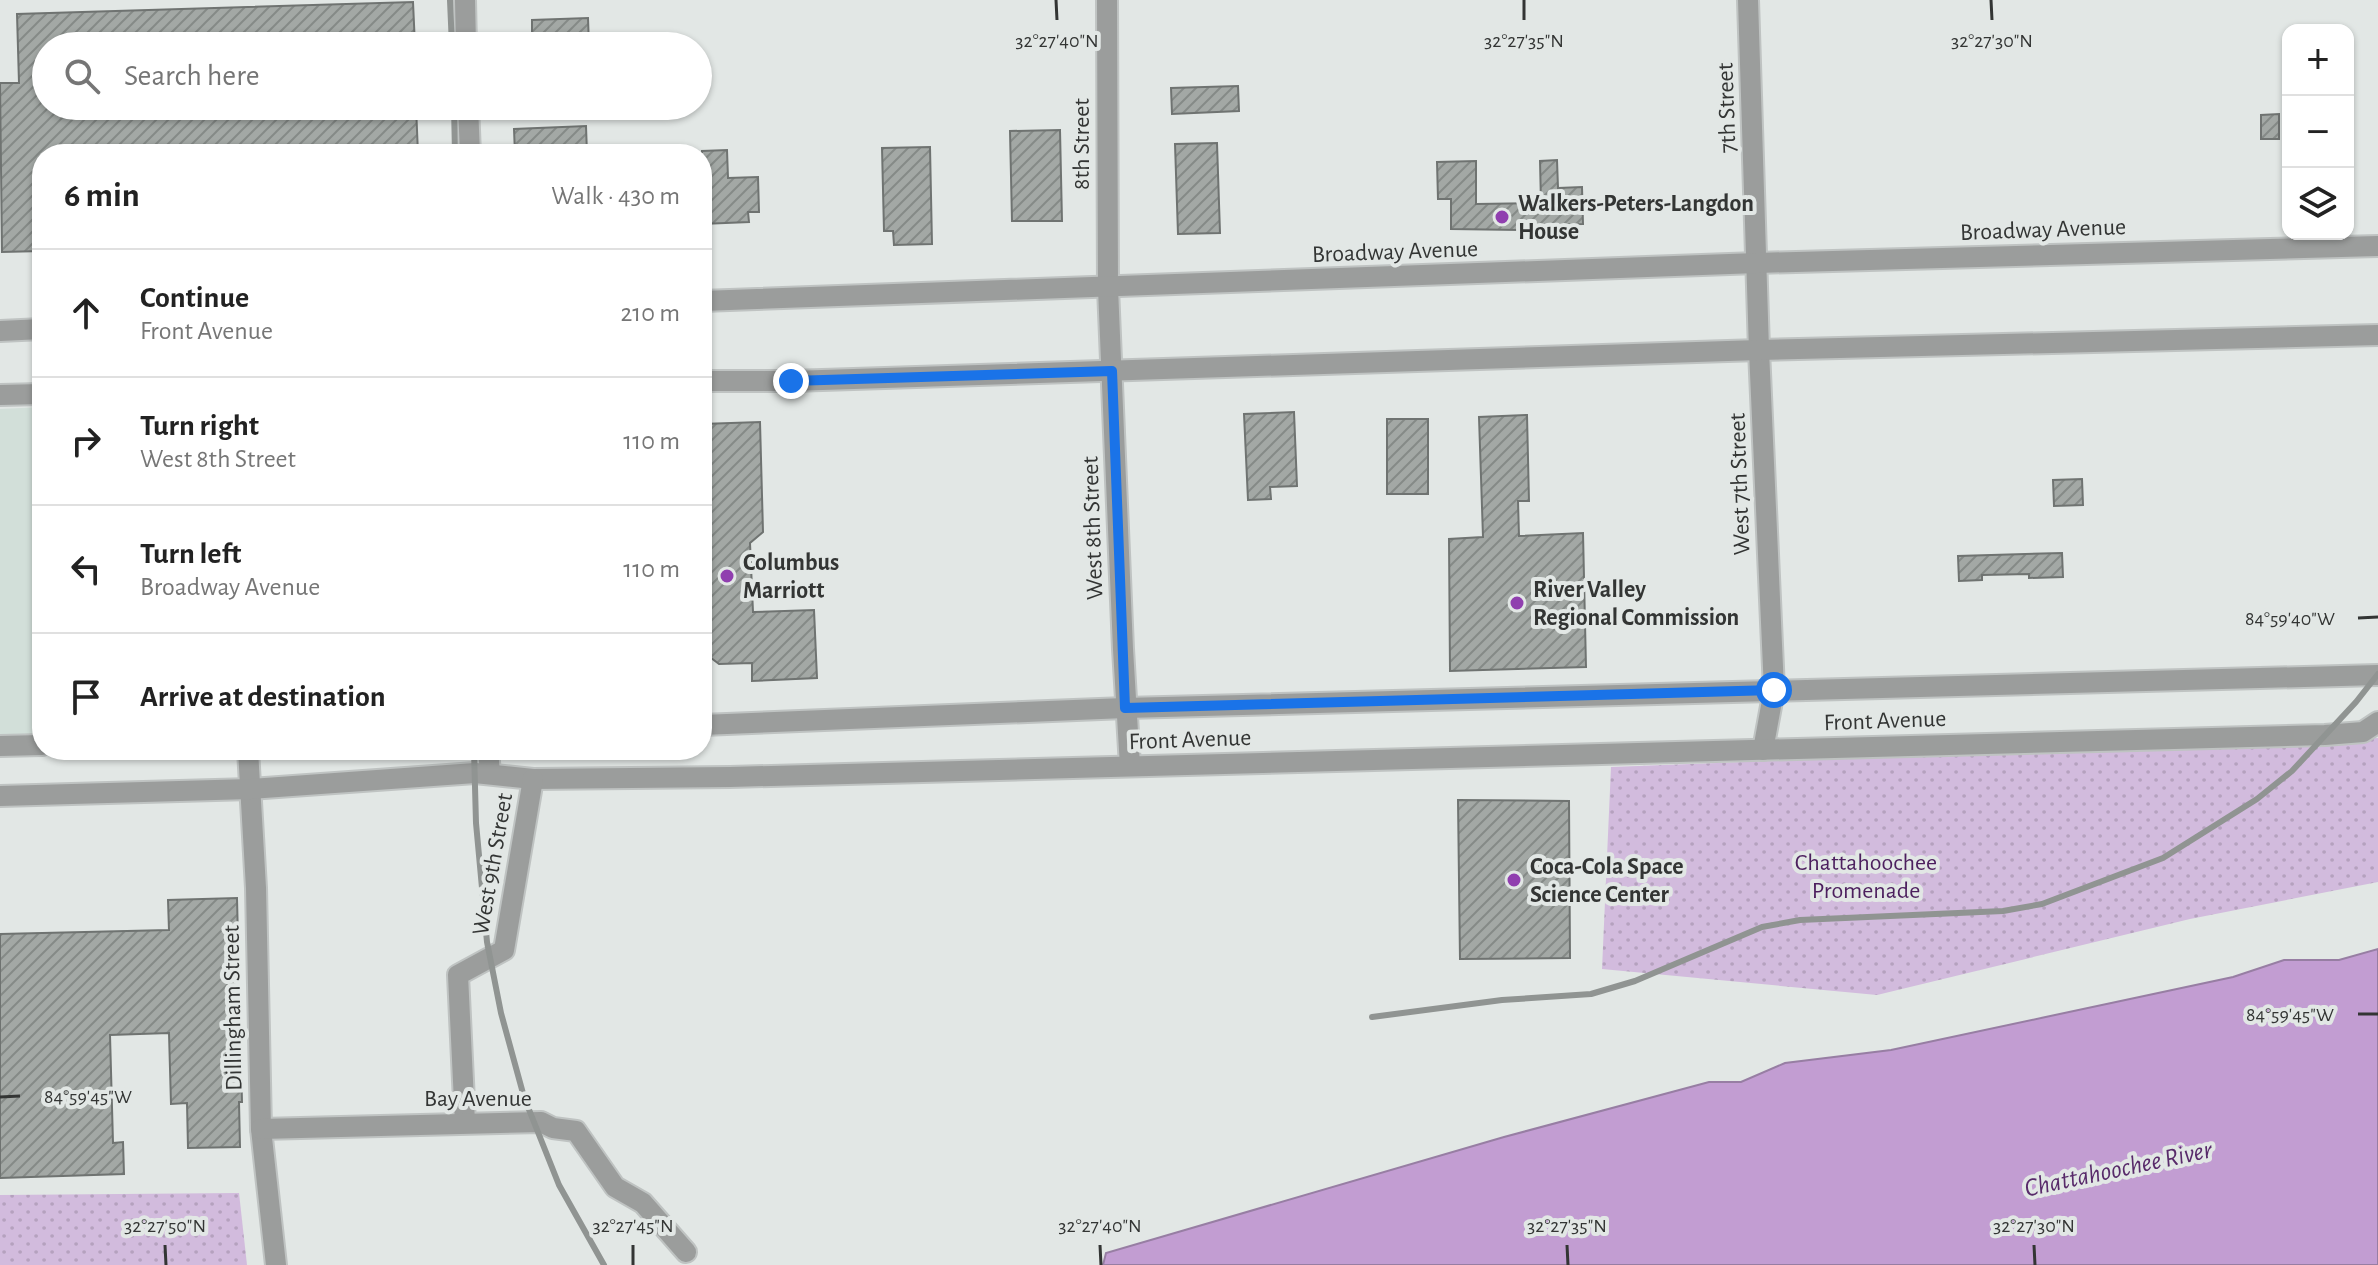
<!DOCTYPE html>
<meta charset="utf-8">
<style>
:root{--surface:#fff;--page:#f2f2f2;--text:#222;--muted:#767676;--line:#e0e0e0}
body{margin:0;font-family:"Alegreya Sans",sans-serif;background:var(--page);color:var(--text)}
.controls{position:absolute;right:24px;top:24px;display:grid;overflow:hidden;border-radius:16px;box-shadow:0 2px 6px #0004}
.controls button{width:72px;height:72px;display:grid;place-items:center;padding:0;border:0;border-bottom:2px solid var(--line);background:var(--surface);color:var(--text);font:40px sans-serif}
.stop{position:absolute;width:24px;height:24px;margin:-18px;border:6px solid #1a73e8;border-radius:50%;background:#fff}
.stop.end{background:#1a73e8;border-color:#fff;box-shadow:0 2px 8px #0008}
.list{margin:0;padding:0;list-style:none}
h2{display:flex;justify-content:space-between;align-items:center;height:104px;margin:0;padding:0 32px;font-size:34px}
h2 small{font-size:26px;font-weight:400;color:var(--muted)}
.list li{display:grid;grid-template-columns:52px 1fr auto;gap:24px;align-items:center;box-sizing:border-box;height:128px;padding:0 32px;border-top:2px solid var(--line)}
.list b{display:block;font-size:30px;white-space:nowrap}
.list p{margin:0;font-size:26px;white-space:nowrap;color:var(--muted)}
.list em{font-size:26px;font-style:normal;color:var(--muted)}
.icon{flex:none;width:44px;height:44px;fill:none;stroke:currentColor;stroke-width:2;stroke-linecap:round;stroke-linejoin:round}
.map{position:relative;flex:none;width:2378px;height:1265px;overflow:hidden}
.search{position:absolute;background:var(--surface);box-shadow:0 2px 6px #0004;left:32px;top:32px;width:680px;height:88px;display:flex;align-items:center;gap:20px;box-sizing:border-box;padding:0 28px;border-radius:44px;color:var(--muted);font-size:30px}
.panel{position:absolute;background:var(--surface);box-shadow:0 2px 6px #0004;left:32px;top:144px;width:680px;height:616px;border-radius:32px}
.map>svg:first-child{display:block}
.built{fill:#d2dfd9}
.grass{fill:url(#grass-dots)}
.water{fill:#c29dd2;stroke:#977ea3;stroke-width:2}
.building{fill:url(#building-hatch);stroke:#6f7371;stroke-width:2}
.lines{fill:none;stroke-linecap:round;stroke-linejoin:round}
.minor-casing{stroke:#bfc3c2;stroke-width:24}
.minor{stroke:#9b9d9c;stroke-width:20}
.rail{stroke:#909492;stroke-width:6}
.route{stroke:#1a73e8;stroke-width:10}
.ticks{fill:none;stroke:#333534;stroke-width:3}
.poi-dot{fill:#903faf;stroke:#e2e7e5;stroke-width:3}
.labels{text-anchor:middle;stroke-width:8;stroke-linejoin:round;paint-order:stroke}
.street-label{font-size:24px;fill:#333534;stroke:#e2e7e5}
.poi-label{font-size:24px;font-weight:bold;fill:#333534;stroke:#e2e7e5;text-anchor:start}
.park-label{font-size:24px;fill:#4c1f5e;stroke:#e2e7e5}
.water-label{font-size:26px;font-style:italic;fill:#582a6a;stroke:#e2e7e5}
.ticks-label{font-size:20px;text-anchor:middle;fill:#333534;stroke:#e2e7e5;stroke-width:8;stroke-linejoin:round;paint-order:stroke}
</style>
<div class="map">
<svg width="2378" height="1265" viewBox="0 0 2378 1265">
<defs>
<pattern id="grass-dots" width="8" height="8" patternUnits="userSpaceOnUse" patternTransform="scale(2)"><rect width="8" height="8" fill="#d2bbdd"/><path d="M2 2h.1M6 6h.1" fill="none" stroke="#b5a1be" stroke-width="1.8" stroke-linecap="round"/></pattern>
<pattern id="building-hatch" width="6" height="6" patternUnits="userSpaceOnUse" patternTransform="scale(2)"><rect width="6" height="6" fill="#a3a8a5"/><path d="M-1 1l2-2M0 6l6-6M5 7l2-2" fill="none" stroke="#858a87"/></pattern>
</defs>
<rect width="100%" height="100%" fill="#e2e7e5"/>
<polygon class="built" points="42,407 42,736 0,737 0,409"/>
<g class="grass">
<polygon points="2378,738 2378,882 2190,919 1877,995 1602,969 1611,767"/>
<polygon points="239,1193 247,1265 0,1265 0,1195"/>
</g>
<polygon class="water" points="2378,949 2378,1265 1103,1265 1106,1253 1504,1137 1709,1082 1741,1082 1785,1063 1891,1050 2233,977 2284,960 2339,960"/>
<g class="building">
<polygon points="413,2 415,46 46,46 46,106 416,106 418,154 394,154 394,150 317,154 42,154 42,251 2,252 0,83 19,83 17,14"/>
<polygon points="588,18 589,46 532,46 532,20"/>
<polygon points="1238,86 1239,111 1172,114 1171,88"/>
<polygon points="2279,114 2279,139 2261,139 2261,115"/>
<polygon points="586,126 587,154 515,154 514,129"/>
<polygon points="1060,130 1062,221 1012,221 1010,131"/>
<polygon points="1217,143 1220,233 1178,234 1175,144"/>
<polygon points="930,147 932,244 894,245 893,231 884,231 882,148"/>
<polygon points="727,150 728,178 758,177 759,212 748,212 749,222 702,224 702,151"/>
<polygon points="1557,160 1558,188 1582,187 1583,224 1519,225 1519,230 1451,229 1451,199 1438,199 1437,162 1476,161 1476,204 1541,203 1540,161"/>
<polygon points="1294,412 1297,486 1270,487 1271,499 1248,500 1244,414"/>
<polygon points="1527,415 1529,501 1518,501 1519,536 1583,533 1586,667 1450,671 1449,539 1483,537 1479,417"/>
<rect x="1387" y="419" width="41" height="75"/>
<polygon points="760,422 763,532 750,543 753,612 814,610 817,678 752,681 752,663 719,664 702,651 702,424"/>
<polygon points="2082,479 2083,505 2054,506 2053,480"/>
<polygon points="2062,553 2063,577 2029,578 2029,574 1982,575 1982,580 1959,581 1958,556"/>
<polygon points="1458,800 1569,801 1570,958 1460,959"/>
<polygon points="237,898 242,1102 239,1102 240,1147 188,1148 187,1103 171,1104 169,1033 110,1035 113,1143 123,1142 124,1174 0,1178 0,934 169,930 168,900"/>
</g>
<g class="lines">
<defs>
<g id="minor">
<polyline points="465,0 466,46"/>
<polyline points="1107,0 1108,288 1123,649 1130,766"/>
<polyline points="1748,0 1759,350 1774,690 1763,750"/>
<polyline points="468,106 470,154"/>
<polyline points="702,301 1757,263 2378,246"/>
<polyline points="0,331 42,329"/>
<polyline points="702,381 791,381 1759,350 2378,335"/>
<polyline points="0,395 42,394"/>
<polyline points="702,725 1125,708 2378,675"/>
<polyline points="0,746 42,745"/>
<polyline points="248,750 256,888 261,1129 276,1265"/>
<polyline points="488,750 490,773"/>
<polyline points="0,796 251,789 475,773 533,779 730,777 2325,735 2363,732 2378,722"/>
<polyline points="465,1123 458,975 504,950 533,779"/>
<polyline points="261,1129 541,1122 553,1128 576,1131 615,1187 643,1203 686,1252"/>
</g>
</defs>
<use href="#minor" class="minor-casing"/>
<use href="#minor" class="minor"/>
<g class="rail">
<polyline points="450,0 452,46"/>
<polyline points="454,106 455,154"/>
<polyline points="474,750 476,823 487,942 501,1013 524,1097 559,1185 604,1265"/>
<polyline points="1372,1017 1502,1000 1591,994 1635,981 1762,927 1800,920 2003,911 2042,904 2163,858 2257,799 2292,771 2356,702 2378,674"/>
</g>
</g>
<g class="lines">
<polyline class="route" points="791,381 1112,371 1125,708 1774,690"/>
</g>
<path class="ticks" d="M1056,0L1057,20M1524,0V20M1991,0L1992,20M2358,618L2378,617M2358,1014H2378M0,1097L20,1096M165,1245L166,1265M633,1245V1265M1100,1245L1101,1265M1567,1245L1568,1265M2034,1245L2035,1265"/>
<g class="poi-dot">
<circle cx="1502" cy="217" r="8"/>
<circle cx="727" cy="576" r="8"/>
<circle cx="1517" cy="603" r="8"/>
<circle cx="1514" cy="880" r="8"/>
</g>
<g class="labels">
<g class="street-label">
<text transform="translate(1726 108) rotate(-92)" y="8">7th Street</text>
<text transform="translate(1081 144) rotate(-90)" y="8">8th Street</text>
<text transform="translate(2043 229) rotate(-2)" y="8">Broadway Avenue</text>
<text transform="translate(1395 251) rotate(-2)" y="8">Broadway Avenue</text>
<text transform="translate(1739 484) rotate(-92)" y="8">West 7th Street</text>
<text transform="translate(1092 528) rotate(-92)" y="8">West 8th Street</text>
<text transform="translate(1885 720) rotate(-2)" y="8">Front Avenue</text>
<text transform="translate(1190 739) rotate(-2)" y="8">Front Avenue</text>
<text transform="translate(492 864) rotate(-80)" y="8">West 9th Street</text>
<text transform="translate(232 1008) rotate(-91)" y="8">Dillingham Street</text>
<text x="478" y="1106">Bay Avenue</text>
</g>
<g class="poi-label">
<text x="1518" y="211">Walkers-Peters-Langdon<tspan x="1518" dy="28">House</tspan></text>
<text x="743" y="570">Columbus<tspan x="743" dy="28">Marriott</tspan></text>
<text x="1533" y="597">River Valley<tspan x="1533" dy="28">Regional Commission</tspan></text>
<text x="1530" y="874">Coca-Cola Space<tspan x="1530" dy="28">Science Center</tspan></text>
</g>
<g class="park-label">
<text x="1866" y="870">Chattahoochee<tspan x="1866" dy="28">Promenade</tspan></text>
</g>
<g class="water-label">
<text transform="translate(2118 1168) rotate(-12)" y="9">Chattahoochee River</text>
</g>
</g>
<g class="ticks-label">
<text x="1057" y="47">32°27'40"N</text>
<text x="1524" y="47">32°27'35"N</text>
<text x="1992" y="47">32°27'30"N</text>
<text x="2290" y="625">84°59'40"W</text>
<text x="2290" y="1021">84°59'45"W</text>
<text x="88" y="1103">84°59'45"W</text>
<text x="165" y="1232">32°27'50"N</text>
<text x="633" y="1232">32°27'45"N</text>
<text x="1100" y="1232">32°27'40"N</text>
<text x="1567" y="1232">32°27'35"N</text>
<text x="2034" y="1232">32°27'30"N</text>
</g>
</svg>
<div class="controls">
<button>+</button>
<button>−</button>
<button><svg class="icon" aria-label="layers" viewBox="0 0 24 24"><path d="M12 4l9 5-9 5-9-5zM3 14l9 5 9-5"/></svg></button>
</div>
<div class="stop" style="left:1774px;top:690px"></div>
<div class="stop end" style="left:791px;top:381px"></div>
<div class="search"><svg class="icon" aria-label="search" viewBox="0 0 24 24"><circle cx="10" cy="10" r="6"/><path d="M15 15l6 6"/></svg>Search here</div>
<section class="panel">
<h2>6 min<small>Walk · 430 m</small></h2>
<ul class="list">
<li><svg class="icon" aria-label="ahead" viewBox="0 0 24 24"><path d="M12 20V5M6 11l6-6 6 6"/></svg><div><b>Continue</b><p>Front Avenue</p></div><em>210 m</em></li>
<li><svg class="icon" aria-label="right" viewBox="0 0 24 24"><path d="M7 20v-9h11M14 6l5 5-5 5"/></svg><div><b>Turn right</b><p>West 8th Street</p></div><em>110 m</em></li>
<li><svg class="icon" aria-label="left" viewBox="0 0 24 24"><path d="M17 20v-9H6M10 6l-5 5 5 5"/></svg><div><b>Turn left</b><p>Broadway Avenue</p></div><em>110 m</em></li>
<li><svg class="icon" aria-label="arrive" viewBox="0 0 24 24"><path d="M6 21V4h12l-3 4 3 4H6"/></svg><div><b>Arrive at destination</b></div></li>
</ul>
</section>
</div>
